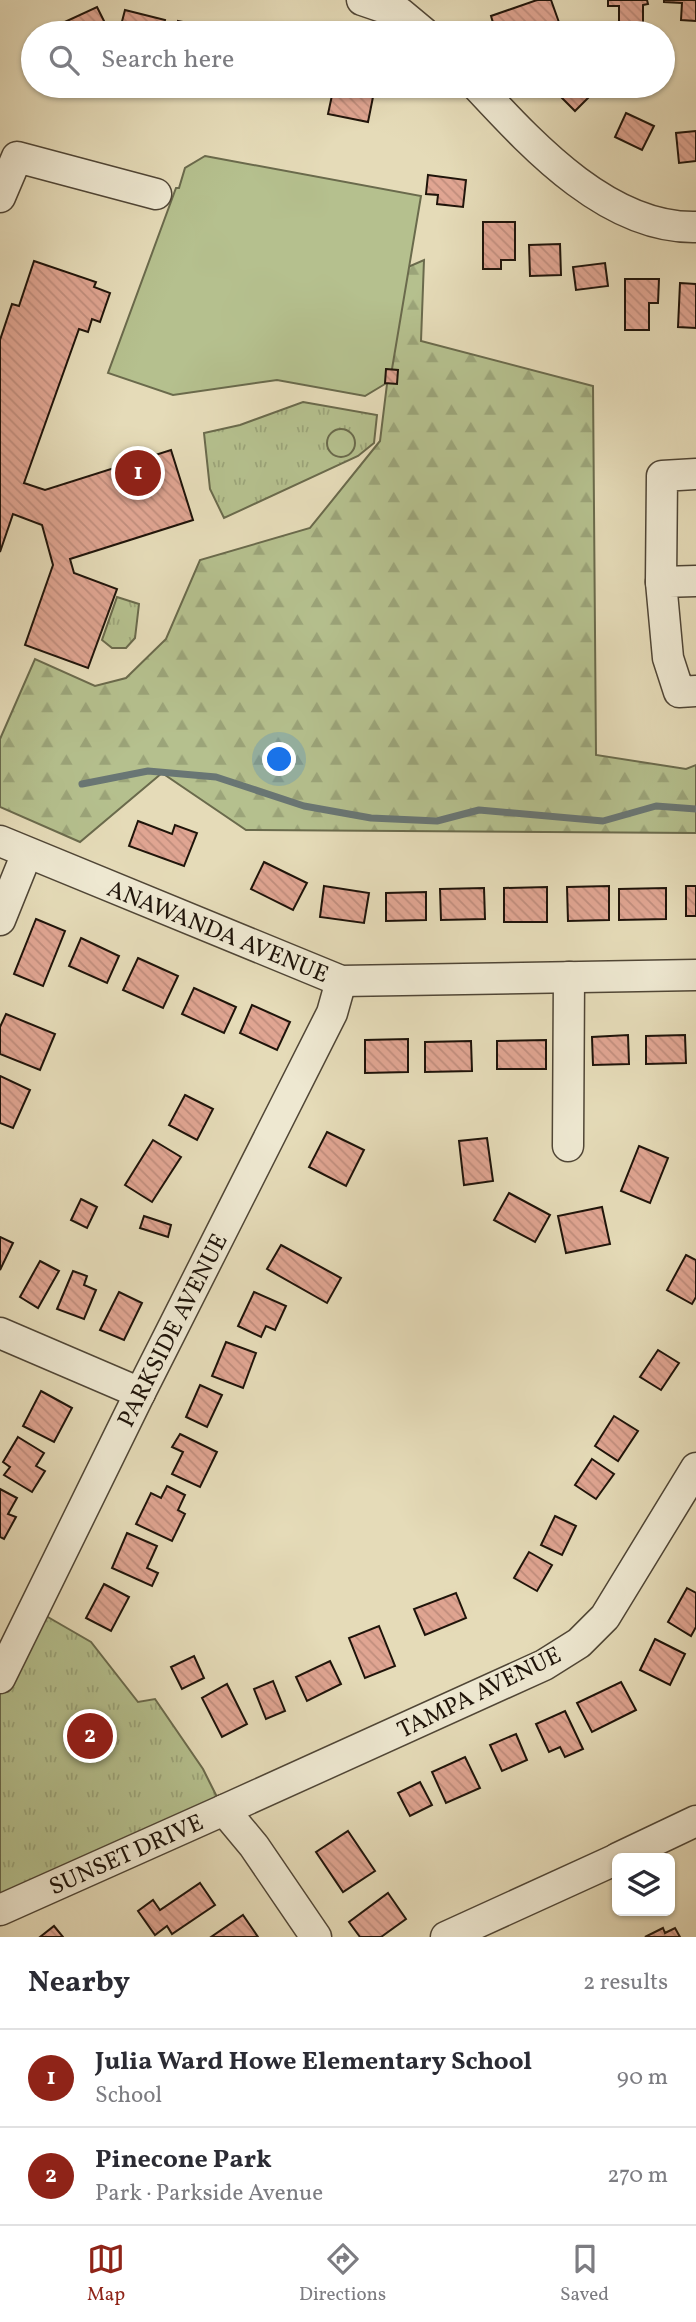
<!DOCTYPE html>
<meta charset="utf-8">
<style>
:root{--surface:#fff;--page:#f7f7f7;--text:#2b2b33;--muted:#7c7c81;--line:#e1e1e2;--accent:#8f2418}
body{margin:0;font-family:Vollkorn,serif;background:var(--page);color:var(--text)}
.controls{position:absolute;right:21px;bottom:21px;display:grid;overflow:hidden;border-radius:10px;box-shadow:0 2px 5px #0004}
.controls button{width:63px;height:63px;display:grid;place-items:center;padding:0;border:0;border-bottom:2px solid var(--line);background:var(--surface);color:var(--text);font:35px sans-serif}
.you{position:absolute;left:280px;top:760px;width:24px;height:24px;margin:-18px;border:5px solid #fff;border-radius:50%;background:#1a73e8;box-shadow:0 0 0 10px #1a73e833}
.badge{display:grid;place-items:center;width:46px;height:46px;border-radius:50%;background:var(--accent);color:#fff;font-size:23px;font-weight:700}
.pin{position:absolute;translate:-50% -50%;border:4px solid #fff;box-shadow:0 2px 7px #0006}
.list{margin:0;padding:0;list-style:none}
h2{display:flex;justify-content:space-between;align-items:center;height:91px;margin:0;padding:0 28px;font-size:30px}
h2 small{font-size:23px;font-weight:400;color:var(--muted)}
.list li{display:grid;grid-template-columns:46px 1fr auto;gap:21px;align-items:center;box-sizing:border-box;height:98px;padding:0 28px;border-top:2px solid var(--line)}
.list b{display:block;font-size:26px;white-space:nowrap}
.list p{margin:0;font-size:23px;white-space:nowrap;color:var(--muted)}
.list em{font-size:23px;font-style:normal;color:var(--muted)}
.icon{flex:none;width:38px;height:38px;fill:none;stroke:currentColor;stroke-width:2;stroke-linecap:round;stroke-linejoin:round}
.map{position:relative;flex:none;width:696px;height:1937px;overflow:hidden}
.search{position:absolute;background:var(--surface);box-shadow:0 2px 5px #0004;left:21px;right:21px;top:21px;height:77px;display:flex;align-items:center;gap:18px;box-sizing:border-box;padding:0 24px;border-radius:38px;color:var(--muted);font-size:26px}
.sheet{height:287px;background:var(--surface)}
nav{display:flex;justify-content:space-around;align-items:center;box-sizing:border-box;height:98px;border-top:2px solid var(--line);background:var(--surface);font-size:19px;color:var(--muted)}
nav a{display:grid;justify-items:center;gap:4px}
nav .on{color:var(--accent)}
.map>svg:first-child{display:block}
.forest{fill:url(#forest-firs);stroke:#6a6a4c;stroke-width:2}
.park{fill:url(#park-tufts);stroke:#6a6a4c;stroke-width:2}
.garden{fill:#b5c08e;stroke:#6a6a4c;stroke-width:2}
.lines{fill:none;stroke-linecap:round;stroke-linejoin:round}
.stream{stroke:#697674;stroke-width:7}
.building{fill:url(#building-back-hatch);stroke:#1f140a;stroke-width:2}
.minor-casing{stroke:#504636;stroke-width:33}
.minor{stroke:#eee8d1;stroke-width:30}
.labels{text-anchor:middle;stroke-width:5;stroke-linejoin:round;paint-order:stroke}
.street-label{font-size:24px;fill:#1f140a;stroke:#eee8d1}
</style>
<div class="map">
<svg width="696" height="1937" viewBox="0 0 696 1937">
<defs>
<pattern id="forest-firs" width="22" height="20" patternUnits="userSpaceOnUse" patternTransform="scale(1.75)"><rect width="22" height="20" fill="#b5c08e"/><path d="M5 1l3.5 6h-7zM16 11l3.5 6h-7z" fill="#9ba479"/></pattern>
<pattern id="park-tufts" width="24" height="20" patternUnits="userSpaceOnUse" patternTransform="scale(1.75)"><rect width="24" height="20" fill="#b5c08e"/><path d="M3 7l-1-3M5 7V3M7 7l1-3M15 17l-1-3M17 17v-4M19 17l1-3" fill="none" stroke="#9ba479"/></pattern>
<pattern id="building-back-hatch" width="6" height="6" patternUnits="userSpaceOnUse" patternTransform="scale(1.75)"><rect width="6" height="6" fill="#e0a592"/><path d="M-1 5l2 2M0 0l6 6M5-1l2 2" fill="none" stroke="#c08d7d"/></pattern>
</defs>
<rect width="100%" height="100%" fill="#e5dbb8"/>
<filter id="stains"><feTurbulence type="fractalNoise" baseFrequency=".00286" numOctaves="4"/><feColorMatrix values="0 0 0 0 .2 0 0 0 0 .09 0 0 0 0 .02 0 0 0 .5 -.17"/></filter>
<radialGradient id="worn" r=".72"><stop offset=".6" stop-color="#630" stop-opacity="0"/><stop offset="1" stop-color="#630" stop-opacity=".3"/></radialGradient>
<polygon class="forest" points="424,260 421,341 593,386 596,755 686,769 696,765 696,833 246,830 162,773 80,842 0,807 0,739 35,659 95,686 126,678 166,639 200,560 310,528 380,441 401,270"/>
<g class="park">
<polygon points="303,402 377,415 374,443 358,456 224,518 210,489 204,433 240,425"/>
<polygon points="117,597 139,604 135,638 126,648 112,648 102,640"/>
<polygon points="34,1609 91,1642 138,1702 155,1699 203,1769 216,1795 232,1806 0,1910 0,1678"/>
</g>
<g class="garden">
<polygon points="205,156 421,196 390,381 365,396 277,380 173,395 108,373 176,188 179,188 185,168"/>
<circle cx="341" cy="443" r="14"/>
</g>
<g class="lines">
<polyline class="stream" points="82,784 148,771 216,777 304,806 371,818 437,821 479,810 603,821 656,806 696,809"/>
</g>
<g class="building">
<polygon points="537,0 551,0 561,28 545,33 509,33 508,30 496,33 491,16"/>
<polygon points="608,0 647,0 648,4 643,5 643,24 619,25 619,6 608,6"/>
<polygon points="664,0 696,0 696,21 681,20 682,3 664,2"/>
<polygon points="97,7 110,33 60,33 56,26"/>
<polygon points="125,10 165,20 162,33 119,33"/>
<polygon points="178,21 218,29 218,33 176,33"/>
<polygon points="291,86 327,86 326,91"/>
<polygon points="334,86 375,87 368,122 328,114"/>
<polygon points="558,86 588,86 594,92 575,111 554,90"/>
<polygon points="626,113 654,126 642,150 615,137"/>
<polygon points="696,131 696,161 679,163 676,133"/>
<polygon points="428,175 466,180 463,207 437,204 438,195 426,194"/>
<polygon points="483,222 515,222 515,260 501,260 501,269 483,269"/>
<polygon points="560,244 561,275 530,276 529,245"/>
<polygon points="34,261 96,282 94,287 110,293 100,322 92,319 88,332 79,329 24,483 45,490 171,450 193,520 70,559 74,573 117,589 88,668 25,645 53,565 42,525 13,514 0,552 0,340 12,304 19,306"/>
<polygon points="605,263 608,286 576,290 573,267"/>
<polygon points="625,279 659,279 658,303 649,303 649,330 625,330"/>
<polygon points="680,283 696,284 696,328 678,327"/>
<polygon points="386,369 398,370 397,384 385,383"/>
<polygon points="138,821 172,834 175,825 197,833 184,866 129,846"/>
<polygon points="264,862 307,883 293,910 251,889"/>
<polygon points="324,886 369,893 364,923 320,917"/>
<polygon points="609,886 609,920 568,921 567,887"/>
<rect x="686" y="886" width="10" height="30"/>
<polygon points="547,887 547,922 504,922 504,888"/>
<polygon points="484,888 485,919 441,920 440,889"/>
<polygon points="666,888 666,919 619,920 619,889"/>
<polygon points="426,892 426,920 386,921 386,893"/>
<polygon points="36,919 65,931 43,986 14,974"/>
<polygon points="81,938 119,956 107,983 69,966"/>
<polygon points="138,958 178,976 163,1008 123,990"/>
<polygon points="194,988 236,1007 224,1033 182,1014"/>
<polygon points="252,1005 290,1022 277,1050 240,1033"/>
<polygon points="6,1014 55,1034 40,1070 0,1054 0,1027"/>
<polygon points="628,1035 629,1064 593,1065 592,1037"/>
<polygon points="685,1035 686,1063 646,1064 646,1036"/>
<polygon points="408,1039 408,1072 365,1073 365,1040"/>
<polygon points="546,1040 546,1069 497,1069 497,1041"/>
<polygon points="471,1041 472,1071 425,1072 425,1042"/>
<polygon points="0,1076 30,1090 13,1128 0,1123"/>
<polygon points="185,1095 213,1109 197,1140 169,1125"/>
<polygon points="327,1132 364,1150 346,1186 309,1167"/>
<polygon points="487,1138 493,1181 464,1185 459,1141"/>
<polygon points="153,1140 181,1157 152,1202 125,1185"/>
<polygon points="639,1146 668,1158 650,1203 621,1191"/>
<polygon points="509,1193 550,1215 535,1242 494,1220"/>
<polygon points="81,1199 97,1207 87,1228 71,1220"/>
<polygon points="602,1207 610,1244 566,1253 558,1216"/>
<polygon points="144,1216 171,1225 168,1237 140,1228"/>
<polygon points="0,1237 13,1243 0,1270"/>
<polygon points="281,1245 341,1278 327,1303 267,1269"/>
<polygon points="686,1255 696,1260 696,1297 692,1304 667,1290"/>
<polygon points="40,1261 59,1271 38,1308 20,1297"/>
<polygon points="73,1271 87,1276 84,1285 96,1290 84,1319 57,1309"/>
<polygon points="119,1292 142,1303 124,1340 100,1330"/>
<polygon points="254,1292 286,1306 275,1330 266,1326 261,1337 238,1326"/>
<polygon points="226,1342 256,1353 243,1388 212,1376"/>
<polygon points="658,1350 679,1363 661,1390 640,1377"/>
<polygon points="200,1385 222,1395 207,1427 186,1417"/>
<polygon points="41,1391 72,1408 54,1442 23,1426"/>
<polygon points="614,1416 638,1431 618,1461 595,1446"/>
<polygon points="180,1434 217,1452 200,1487 172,1474 183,1452 172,1447"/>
<polygon points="18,1437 44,1453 36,1466 45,1471 32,1492 4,1475 10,1467 3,1462"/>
<polygon points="592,1459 614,1474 596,1499 575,1485"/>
<polygon points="167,1486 185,1495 178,1510 185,1514 172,1541 136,1524 151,1493 161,1498"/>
<polygon points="0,1489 17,1498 8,1514 16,1517 4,1539 0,1537"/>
<polygon points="555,1516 576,1526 562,1555 541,1545"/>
<polygon points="127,1533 157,1546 147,1568 158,1573 152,1586 112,1568"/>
<polygon points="529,1552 552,1565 537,1591 514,1578"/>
<polygon points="104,1584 129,1597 111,1631 86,1618"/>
<polygon points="687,1588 696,1593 696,1627 691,1636 668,1622"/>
<polygon points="456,1593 466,1618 425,1635 414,1609"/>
<polygon points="379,1626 395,1666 365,1678 349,1638"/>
<polygon points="655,1639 685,1654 670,1685 640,1670"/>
<polygon points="194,1656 204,1678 182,1689 171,1667"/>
<polygon points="330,1661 341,1684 307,1701 296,1677"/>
<polygon points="273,1681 285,1711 266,1719 254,1689"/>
<polygon points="621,1682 636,1710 592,1732 577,1703"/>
<polygon points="227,1684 247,1724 222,1737 202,1698"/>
<polygon points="565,1711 583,1749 565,1757 560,1747 549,1752 536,1724"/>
<polygon points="516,1734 527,1760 502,1771 490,1745"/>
<polygon points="465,1757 480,1788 446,1803 432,1772"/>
<polygon points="420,1782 432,1805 410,1816 398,1793"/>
<polygon points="348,1831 375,1871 343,1892 316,1852"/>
<polygon points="200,1883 215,1905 172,1934 167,1926 155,1935 138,1911 153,1900 160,1910"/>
<polygon points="388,1893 406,1919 381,1937 360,1937 349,1922"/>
<polygon points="243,1915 258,1937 211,1937"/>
<polygon points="54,1926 63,1937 40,1937"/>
<polygon points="663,1928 665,1933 675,1928 680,1937 645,1937"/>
</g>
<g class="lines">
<defs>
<g id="minor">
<polyline points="362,0 400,13 424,33"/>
<path d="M477,86C532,145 608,229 696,227"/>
<polyline points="0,197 17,157 156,194"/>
<polyline points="696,581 661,582 668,658 679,692 696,691"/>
<polyline points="661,582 662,476 696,474"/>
<polyline points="0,841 341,981 696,975"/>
<polyline points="0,920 27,853"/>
<polyline points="568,1146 569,977"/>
<polyline points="0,1333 140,1393"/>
<polyline points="0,1678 140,1393 332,1013 341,981"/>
<polyline points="224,1810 544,1665 579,1643 605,1617 696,1468"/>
<polyline points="618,1858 696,1821"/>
<polyline points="0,1910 224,1810 254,1846 316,1937"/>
<polyline points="446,1937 617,1859"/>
</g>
</defs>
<use href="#minor" class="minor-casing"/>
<use href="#minor" class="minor"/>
</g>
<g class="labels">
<g class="street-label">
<text transform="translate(218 931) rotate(22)" y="8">ANAWANDA AVENUE</text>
<text transform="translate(172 1330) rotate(-63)" y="8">PARKSIDE AVENUE</text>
<text transform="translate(479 1692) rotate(-26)" y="8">TAMPA AVENUE</text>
<text transform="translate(126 1854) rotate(-24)" y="8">SUNSET DRIVE</text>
</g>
</g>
<rect width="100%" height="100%" filter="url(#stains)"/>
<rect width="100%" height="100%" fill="url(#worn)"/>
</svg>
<div class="controls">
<button><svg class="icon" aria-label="layers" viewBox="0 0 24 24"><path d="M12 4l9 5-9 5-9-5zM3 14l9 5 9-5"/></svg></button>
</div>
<div class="you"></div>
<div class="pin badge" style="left:138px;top:473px">1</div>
<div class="pin badge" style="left:90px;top:1736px">2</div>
<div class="search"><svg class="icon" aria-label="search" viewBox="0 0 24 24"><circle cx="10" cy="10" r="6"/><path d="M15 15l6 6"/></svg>Search here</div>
</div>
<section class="sheet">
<h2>Nearby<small>2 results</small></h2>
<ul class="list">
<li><span class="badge">1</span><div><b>Julia Ward Howe Elementary School</b><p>School</p></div><em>90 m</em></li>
<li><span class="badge">2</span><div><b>Pinecone Park</b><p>Park · Parkside Avenue</p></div><em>270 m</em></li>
</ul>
</section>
<nav>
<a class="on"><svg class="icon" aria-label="map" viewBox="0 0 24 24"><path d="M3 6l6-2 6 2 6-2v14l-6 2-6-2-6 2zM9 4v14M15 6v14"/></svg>Map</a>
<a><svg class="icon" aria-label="directions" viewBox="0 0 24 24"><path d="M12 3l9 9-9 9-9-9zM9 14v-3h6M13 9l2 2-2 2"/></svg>Directions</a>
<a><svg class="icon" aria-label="saved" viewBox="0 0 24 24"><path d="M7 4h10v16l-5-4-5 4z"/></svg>Saved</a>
</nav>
